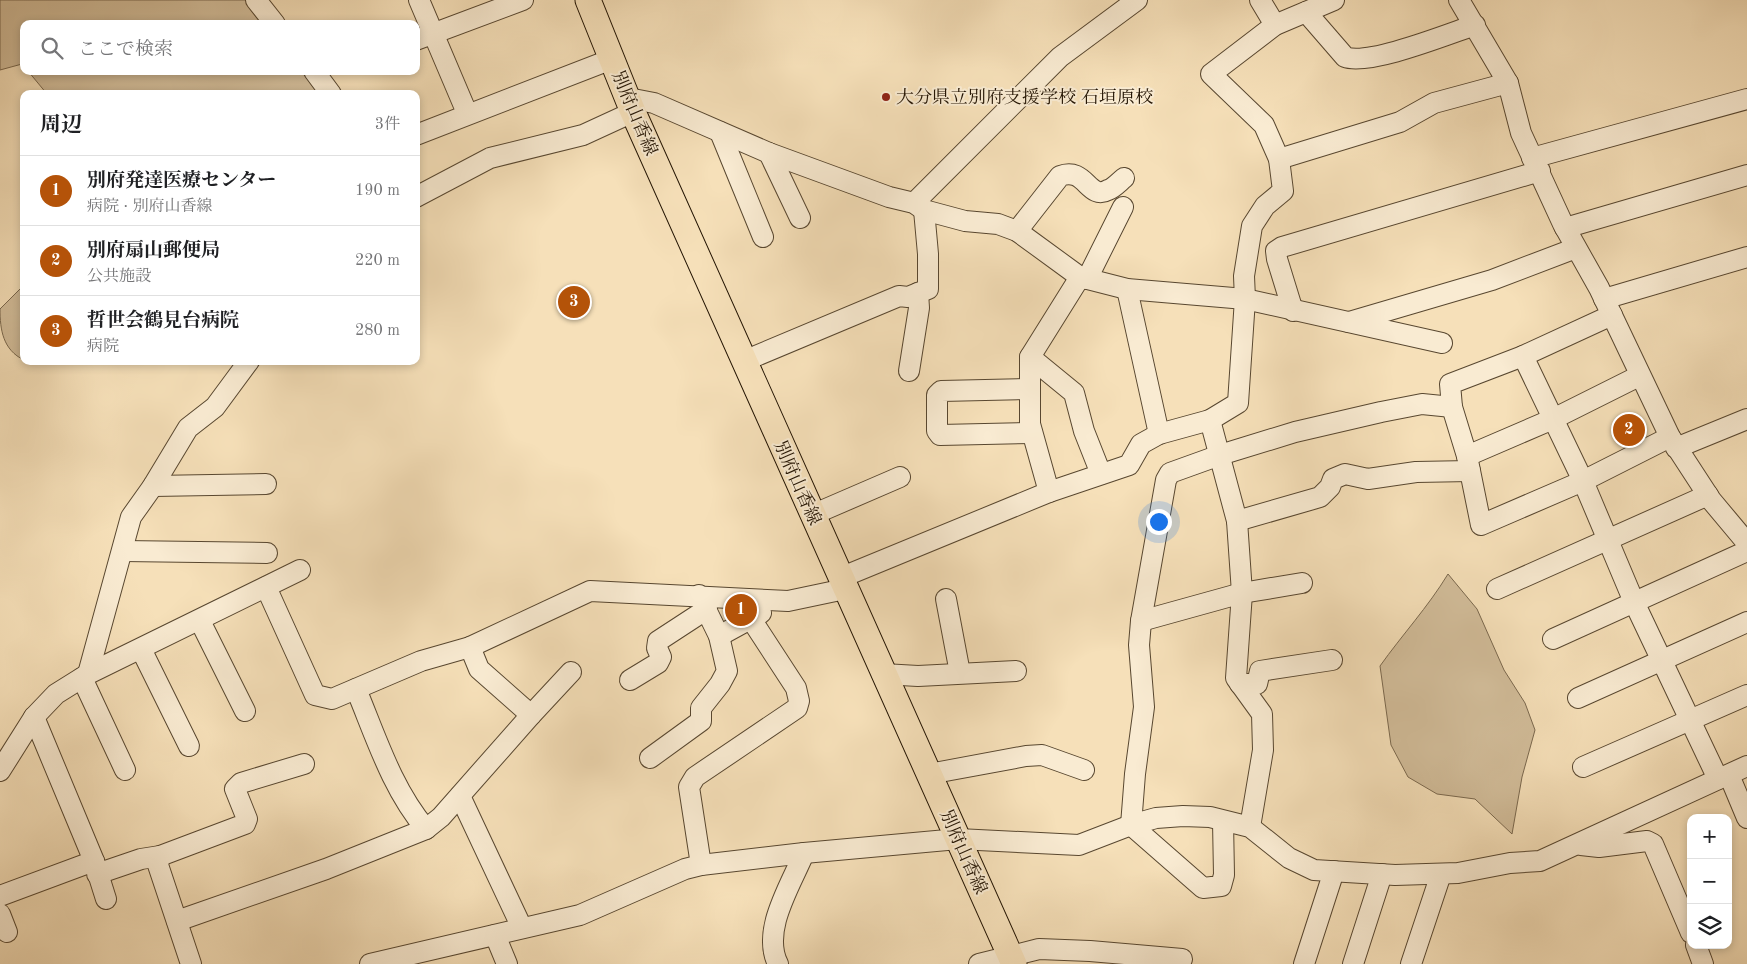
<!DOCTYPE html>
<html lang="ja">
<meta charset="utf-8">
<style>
:root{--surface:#fff;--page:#f6f6f6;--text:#202124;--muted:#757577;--line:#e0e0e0;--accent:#b45309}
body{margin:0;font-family:"Old Standard TT","Noto Serif JP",serif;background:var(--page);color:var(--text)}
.controls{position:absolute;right:15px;bottom:15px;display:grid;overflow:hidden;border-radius:10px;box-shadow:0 2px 8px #0003}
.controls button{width:45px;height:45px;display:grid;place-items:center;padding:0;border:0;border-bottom:1px solid var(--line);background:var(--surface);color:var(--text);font:25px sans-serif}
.you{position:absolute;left:1158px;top:521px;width:18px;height:18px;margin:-12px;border:4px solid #fff;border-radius:50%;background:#1a73e8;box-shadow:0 0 0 8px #1a73e833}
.badge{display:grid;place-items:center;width:32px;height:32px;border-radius:50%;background:var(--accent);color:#fff;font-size:16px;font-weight:700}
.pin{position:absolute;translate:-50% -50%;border:2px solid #fff;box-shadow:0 1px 5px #0006}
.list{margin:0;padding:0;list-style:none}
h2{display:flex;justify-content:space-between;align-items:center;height:65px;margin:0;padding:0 20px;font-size:21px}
h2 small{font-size:16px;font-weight:400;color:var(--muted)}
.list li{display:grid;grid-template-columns:32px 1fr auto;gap:15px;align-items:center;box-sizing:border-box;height:70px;padding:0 20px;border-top:1px solid var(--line)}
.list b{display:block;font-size:19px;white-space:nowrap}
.list p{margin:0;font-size:16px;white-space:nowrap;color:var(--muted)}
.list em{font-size:16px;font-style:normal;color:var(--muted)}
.icon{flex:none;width:28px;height:28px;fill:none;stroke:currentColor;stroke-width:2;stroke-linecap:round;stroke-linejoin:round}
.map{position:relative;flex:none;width:1747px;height:964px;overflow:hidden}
.search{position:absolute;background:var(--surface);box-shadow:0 2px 8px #0003;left:20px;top:20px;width:400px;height:55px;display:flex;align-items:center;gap:12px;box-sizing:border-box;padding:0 18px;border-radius:10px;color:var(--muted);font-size:19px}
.panel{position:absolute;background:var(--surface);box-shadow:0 2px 8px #0003;left:20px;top:90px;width:400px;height:275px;border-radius:10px}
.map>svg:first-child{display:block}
.green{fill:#d2bd9a;stroke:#7a684e}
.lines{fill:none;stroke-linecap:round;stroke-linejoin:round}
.minor-casing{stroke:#584730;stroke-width:22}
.major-casing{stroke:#231403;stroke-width:27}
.minor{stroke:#f9ebd2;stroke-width:20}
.major{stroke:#f6e0b9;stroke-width:25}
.poi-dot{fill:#8f2418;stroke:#f9ebd2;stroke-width:2}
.labels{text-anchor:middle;stroke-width:4;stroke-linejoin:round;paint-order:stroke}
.poi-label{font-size:18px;fill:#231403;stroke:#f9ebd2;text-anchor:start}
.street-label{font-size:18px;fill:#231403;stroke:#f9ebd2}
</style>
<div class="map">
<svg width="1747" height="964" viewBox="0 0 1747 964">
<rect width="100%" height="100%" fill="#f6e0b9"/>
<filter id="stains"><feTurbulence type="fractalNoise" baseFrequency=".004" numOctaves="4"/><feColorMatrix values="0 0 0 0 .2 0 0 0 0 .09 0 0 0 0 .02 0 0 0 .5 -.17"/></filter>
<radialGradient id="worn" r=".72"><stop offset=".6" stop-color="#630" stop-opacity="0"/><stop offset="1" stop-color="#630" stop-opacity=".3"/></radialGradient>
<g class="green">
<polygon points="0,0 248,0 267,24 24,24 24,66 22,64 0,70"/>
<polygon points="28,71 303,71 321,94 47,94"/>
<path d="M24,285V360C3,350 0,330 0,309Z"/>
<path d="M1448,574L1477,609L1504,670L1525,703L1535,730L1522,777L1512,834L1475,799L1437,794L1408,777L1391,745L1380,666C1402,635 1428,607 1448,574Z"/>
</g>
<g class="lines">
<defs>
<g id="minor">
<polyline points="256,0 275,24"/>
<polyline points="419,0 467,113"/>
<polyline points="1260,0 1275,25"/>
<polyline points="1459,0 1508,83 1521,133 1563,224 1599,288 1670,437 1711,500 1747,543"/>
<path d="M1306,12L1345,57C1369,66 1448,34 1475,25"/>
<polyline points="416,40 523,0"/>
<polyline points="314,71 331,94"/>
<polyline points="628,98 654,103 769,153 889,197 914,203 924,210 965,221 998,224 1017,231 1080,277 1127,289 1245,299 1442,343"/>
<polyline points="720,132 763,237"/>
<polyline points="416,135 612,59"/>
<polyline points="769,153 800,218"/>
<polyline points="1532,158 1747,99"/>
<polyline points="1279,159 1400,122 1434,103 1508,83"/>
<polyline points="416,197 490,158 583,135 633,112"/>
<polyline points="914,203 1060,57 1137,0"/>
<polyline points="1565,228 1747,175"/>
<path d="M1017,231L1060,176C1086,166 1088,201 1108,190C1114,188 1119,182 1124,178"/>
<polyline points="1087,279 1123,207"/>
<polyline points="1127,289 1159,434"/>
<polyline points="1604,299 1747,257"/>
<polyline points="1293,311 1277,259 1276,251 1282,247 1540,171"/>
<polyline points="1612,315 1523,356 1450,384 1452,407 1467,456 1481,525 1583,481 1670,437"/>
<polyline points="1349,322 1492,280 1576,248"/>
<polyline points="1523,356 1583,481 1634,602 1718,779"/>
<polyline points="1030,357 1074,393 1084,431 1101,474"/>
<polyline points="744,361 899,296 908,297 928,289 928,254 924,210"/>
<polyline points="909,371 919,308 918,293"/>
<polyline points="1029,389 941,391 937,395 937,431 940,435 1032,433"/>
<polyline points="1210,420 1237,521 1242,593 1236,678 1262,714 1263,750 1250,827"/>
<polyline points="1676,448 1747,419"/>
<polyline points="1467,456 1553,419 1639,376"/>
<polyline points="153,486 266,484"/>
<polyline points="1049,492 1030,424 1030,357 1080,277"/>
<polyline points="812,515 900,477"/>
<polyline points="1237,521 1320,497 1330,487 1333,479 1345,474 1368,479 1416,472 1470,471"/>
<polyline points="123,551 267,553"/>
<polyline points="840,578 1049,492 1129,465 1141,444 1159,434 1210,420 1238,403 1245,299 1244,276 1252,226 1265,206 1283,191 1279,159 1264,125 1211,74 1275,25 1334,0"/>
<polyline points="266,587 315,695 332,699 421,661 470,647 590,591 788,601 845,589"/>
<polyline points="1497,589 1708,495"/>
<polyline points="946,599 960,673"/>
<polyline points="200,621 245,711"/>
<polyline points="1141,621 1242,593 1302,583"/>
<polyline points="719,636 761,613"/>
<polyline points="1553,639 1747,551"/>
<polyline points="141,649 189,746"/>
<polyline points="88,674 131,517 153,486 188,428 215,407 249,361"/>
<polyline points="883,674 918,676 1016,671"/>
<polyline points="82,678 125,770"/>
<polyline points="630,680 658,663 661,657 657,648 658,641 707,609"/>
<polyline points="1240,684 1257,684 1260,671 1332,660"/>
<path d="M356,689C376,737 392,789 426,829"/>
<polyline points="1578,698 1747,622"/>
<polyline points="531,715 571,672"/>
<polyline points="34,717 94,861 106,899"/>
<polyline points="650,758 701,721 701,708 720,684 727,671 719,636 699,595"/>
<polyline points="1583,767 1747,695"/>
<polyline points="0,771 34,717 56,694 88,674 300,570"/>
<polyline points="929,774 1026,756 1042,755 1084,770"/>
<polyline points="1729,775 1747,818"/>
<polyline points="460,796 522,928"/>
<polyline points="1131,825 1135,774 1144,707 1139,645 1141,621 1166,480 1170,473 1220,455 1295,432 1381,412 1422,404 1452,407"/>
<polyline points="1131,825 1203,888 1221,886 1224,875 1223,821"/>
<polyline points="1581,845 1599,847 1647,841 1653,844 1691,933"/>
<polyline points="701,865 689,787 695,777 797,708 799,701 796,688 751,619"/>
<polyline points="97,874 141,859 160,856"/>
<polyline points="0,896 94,861"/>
<polyline points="0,914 7,932"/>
<polyline points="177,921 326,869 426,829 441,817 531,715 479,669 470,647"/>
<polyline points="495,935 507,964"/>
<polyline points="1696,945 1703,964"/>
<polyline points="191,964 158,865 160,856 245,824 247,819 235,789 241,783 304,764"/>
<polyline points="370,964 580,915 685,869 701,865 804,853 958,839 1079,845 1131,825 1156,818 1183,816 1210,817 1250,827 1289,858 1314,870 1395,875 1458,873 1510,863 1540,861 1747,766"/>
<path d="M778,964C761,930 791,885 804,853"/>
<polyline points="979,964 1039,949 1090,951 1182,959"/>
<polyline points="1304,964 1334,871"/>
<polyline points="1353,964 1382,874"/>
<polyline points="1411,964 1441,874"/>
</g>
<polyline id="major" points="588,0 633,112 1014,964"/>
</defs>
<use href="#minor" class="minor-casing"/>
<use href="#major" class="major-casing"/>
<use href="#minor" class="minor"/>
<use href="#major" class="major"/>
</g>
<circle class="poi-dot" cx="886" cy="97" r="5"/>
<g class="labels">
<g class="poi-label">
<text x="896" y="103">大分県立別府支援学校 石垣原校</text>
</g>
<g class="street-label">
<text transform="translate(635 113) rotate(67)" y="6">別府山香線</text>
<text transform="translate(798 483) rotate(66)" y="6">別府山香線</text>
<text transform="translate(964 852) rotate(66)" y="6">別府山香線</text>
</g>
</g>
<rect width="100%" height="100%" filter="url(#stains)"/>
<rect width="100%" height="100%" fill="url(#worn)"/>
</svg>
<div class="controls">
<button>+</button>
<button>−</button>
<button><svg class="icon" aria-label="layers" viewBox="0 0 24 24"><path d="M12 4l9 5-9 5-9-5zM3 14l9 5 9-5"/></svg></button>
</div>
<div class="you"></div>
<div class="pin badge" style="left:741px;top:610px">1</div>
<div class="pin badge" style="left:1629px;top:430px">2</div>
<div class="pin badge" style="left:574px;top:302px">3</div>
<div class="search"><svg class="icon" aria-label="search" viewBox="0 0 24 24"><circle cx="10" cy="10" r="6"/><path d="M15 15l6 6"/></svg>ここで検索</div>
<section class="panel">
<h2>周辺<small>3件</small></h2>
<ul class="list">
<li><span class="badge">1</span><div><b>別府発達医療センター</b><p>病院 · 別府山香線</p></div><em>190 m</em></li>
<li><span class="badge">2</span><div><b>別府扇山郵便局</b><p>公共施設</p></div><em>220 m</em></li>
<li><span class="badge">3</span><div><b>哲世会鶴見台病院</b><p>病院</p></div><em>280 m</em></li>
</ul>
</section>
</div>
